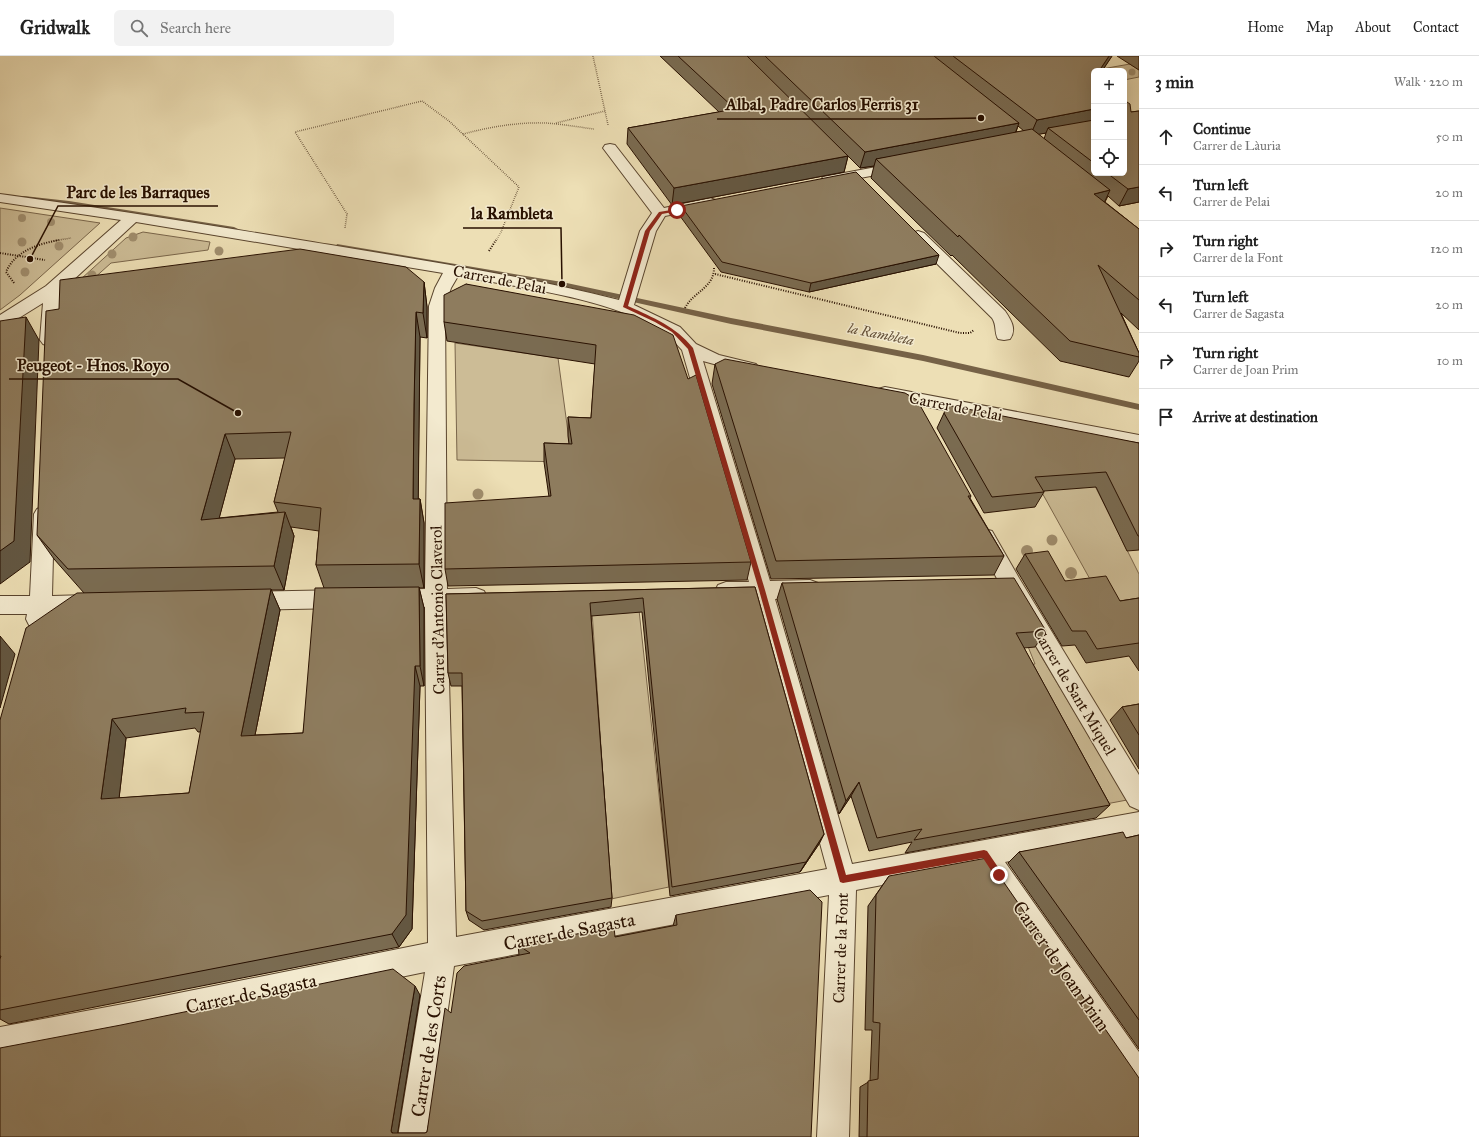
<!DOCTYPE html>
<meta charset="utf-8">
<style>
:root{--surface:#fff;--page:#f2f2f2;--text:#222;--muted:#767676;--line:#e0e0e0}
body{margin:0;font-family:"IM FELL Great Primer",serif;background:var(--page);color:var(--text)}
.controls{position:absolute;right:12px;top:12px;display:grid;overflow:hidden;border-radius:6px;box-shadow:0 4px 16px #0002}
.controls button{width:36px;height:36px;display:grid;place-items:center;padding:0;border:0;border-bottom:1px solid var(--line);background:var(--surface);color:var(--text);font:20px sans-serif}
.stop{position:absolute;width:12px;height:12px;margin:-9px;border:3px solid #8f2418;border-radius:50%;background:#fff}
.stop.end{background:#8f2418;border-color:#fff;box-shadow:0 1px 4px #0008}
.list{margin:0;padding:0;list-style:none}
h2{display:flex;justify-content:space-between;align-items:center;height:52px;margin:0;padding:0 16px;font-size:17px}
h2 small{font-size:13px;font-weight:400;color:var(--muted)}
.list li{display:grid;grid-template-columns:26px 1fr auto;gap:12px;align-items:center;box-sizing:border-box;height:56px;padding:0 16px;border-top:1px solid var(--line)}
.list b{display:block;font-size:15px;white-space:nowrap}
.list p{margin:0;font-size:13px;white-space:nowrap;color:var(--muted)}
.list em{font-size:13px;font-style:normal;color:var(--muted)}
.icon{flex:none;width:22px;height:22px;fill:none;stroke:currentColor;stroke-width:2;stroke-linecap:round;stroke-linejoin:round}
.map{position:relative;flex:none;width:1139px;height:1081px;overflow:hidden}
header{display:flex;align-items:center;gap:24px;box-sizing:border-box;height:56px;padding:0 20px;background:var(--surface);border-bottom:1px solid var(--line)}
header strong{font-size:19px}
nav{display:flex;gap:22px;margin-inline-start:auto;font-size:14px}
.search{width:280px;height:36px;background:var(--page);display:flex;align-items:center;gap:10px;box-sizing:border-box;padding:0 14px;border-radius:6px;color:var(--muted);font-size:15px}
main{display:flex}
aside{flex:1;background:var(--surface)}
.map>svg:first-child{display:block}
.green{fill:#ccbc96;stroke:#7a664b}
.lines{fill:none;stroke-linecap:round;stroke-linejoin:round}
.stream{fill:#766247;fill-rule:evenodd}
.street-casing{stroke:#59442d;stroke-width:2}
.path-far1{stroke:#281000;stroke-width:1.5;stroke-dasharray:0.5 1.5;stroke-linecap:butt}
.path{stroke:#281000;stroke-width:2;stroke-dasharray:1 1.5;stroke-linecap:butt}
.street{fill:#f3eacf;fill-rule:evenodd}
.tree{fill:#a08e6e}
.wall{fill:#7a6b51;stroke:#281000;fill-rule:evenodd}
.shaded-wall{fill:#635742;stroke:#281000}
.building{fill:#8e7c5e;stroke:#281000;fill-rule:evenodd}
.route{fill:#8f2418}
.labels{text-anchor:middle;stroke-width:3;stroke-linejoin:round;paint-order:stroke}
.far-water-label{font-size:14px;font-style:italic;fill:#624e36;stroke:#f3eacf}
.street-label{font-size:16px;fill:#281000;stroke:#f3eacf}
.near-street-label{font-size:19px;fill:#281000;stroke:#f3eacf}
.leader{fill:none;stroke:#281000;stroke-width:1.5}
.callout-dot{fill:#281000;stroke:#f3eacf;stroke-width:1.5}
.callout-label{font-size:17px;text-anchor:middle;font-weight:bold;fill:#281000;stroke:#f3eacf;stroke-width:3;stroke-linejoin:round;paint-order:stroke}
</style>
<header>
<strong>Gridwalk</strong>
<div class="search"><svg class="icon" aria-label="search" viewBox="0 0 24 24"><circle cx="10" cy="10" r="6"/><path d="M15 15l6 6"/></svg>Search here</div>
<nav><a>Home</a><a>Map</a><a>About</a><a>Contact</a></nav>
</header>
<main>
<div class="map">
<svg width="1139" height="1081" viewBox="0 0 1139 1081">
<rect width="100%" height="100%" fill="#eddfb5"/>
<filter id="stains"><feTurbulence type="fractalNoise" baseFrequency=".005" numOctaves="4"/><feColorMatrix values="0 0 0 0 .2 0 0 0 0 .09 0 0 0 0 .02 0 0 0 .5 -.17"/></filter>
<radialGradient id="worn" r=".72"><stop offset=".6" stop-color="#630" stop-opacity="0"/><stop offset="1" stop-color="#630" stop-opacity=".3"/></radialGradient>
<g class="green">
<polygon points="1130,8 1139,14 1139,21 1124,24 1124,15 1094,15 1062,20"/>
<polygon points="0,152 100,167 20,239 0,254"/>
<polygon points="143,176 210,186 208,194 111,207 91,225 81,223 126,182"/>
<polygon points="455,287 558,302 572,406 457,404"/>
<polygon points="1010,379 1092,424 1139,518 1139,555 1096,534"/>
<polygon points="639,554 669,831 611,843 592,555"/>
<polygon points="1021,573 1025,573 1127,744 1090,751 1014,610 1035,608"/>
</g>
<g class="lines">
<g class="stream">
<polygon points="0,140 24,140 69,145 234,171 238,173 234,175 69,149 24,144 0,144"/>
<polygon points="337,188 562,226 731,262 923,299 1139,348 1139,354 923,305 731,268 562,230 340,192 336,190"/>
</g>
<defs>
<g id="street">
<path d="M610,88L615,89L664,152L710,142L715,144L718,147L715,150L665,160L656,175L634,249L680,271L696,288L719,299L756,308L759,312L756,316L750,318L703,305L770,525L810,524L818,527L821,533L818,539L810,542L775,543L852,808L1139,756V780L1005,806L1139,996V1037L1128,1033L977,811L856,834L849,1081H817L829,839L454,910L430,1081H398L425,916L134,976L0,1001V971L134,946L428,887L425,551L393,552L385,549L382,543L385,537L393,534L425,533L429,250L435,232L443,217L136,166L70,227L90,224L96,226L98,229L96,232L60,238L58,284L55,288L49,290L43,288L40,284L43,247L6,270L0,271V259L46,230L121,164L0,146V138C110,153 220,171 331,189C427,205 524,220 619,244L640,175L652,157L603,92L605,89ZM458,220C522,232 612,242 667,278C672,282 677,289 682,294L749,526H726L718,529L715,535L718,541L726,544L754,543L827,813L456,881L447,550H476L484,547L487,541L484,535L476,532L447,533L445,250L451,232Z"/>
<polygon points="903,106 908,107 910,110 908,113 828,128 823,127 821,124 823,121 828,120"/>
<path d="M918,175L924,177L1005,255C1011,264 1017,273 1010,283L1004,284L998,283C994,276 997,269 992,262L912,183L910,180L912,177Z"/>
<polygon points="885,331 1139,379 1139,393 878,341 876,337 878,333"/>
<polygon points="44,450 51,453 54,458 52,540 88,539 96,542 99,548 96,554 88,557 50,557 45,569 37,572 29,569 26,563 27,558 0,558 0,540 30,540 34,458 37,453"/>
<polygon points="985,473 992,475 1019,522 1139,719 1139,754 1130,750 1003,534 975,481 978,475"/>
<polygon points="344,534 352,537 355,543 352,549 344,552 247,554 239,551 236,545 239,539 247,536"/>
</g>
</defs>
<use href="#street" class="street-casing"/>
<g class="path-far1">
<polyline points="593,0 608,69"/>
<polyline points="556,67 605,55"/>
<path d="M463,78C490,71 517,66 545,67C562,68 578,71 594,73"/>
<polyline points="345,172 347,158 295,76 422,45 449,65 519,131 501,176 496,185"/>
<polyline points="53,185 71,182"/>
</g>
<g class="path">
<polyline points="489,195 496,184"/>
<polyline points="0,197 45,204"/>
<polyline points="715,218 960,277 970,277 974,274"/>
<path d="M14,227L6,216C15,195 38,188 59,184"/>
<path d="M685,252C693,236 714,232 714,212"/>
</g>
<use href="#street" class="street"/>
</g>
<g class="tree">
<circle cx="1132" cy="16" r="3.5"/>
<circle cx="22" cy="162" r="4"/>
<circle cx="51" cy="166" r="4"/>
<circle cx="133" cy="181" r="4.5"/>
<circle cx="22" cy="186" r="4.5"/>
<circle cx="59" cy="190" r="4.5"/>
<circle cx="219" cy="195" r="4.5"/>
<circle cx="112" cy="198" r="4.5"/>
<circle cx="25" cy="216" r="4.5"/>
<circle cx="92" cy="219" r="4.5"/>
<circle cx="478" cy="438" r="5.5"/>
<circle cx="1052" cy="484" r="5.5"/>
<circle cx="1027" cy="495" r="6"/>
<circle cx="1071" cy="517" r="6"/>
</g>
<g class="wall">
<path d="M660,0H1112L1102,15H1094V117H1124L1131,56L1139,55V146L1119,150L1108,140L1105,146L1139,173V274L1121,257L1139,297V305L1129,321L1060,305L952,199L951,200L871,122L874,110L860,112L848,100L844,116L672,149L627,88L628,72L719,56ZM1018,70L1024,75L1016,76ZM1046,77L1044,83L1038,78Z"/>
<polygon points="1117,0 1139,0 1139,14"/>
<polygon points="681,150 936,208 809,236 721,216 680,160"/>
<path d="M424,226L427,251V282L420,281L418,443H420L424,467V532H419L424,552V630H420L412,873L399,891L9,968L0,963V664L84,537L54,503L37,479ZM285,402L274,446L278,456L219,462L235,403ZM291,471L319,475L316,509L324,532L303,677L255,679L280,554L271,534H284L294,480ZM195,672L198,676H201L189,737L119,742L126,682Z"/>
<polygon points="466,228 688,323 751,506 747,524 448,530 445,513 549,441 544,406 544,387 569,388 568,380 568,361 591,362 595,308 447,285 444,266"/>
<polygon points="715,308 971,440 970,442 1004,500 994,519 771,523 712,328"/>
<polygon points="944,357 1139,387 1139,494 1127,495 1096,431 1044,435 1044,436 1035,451 984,457 937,372"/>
<polygon points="1025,498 1065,525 1120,545 1139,542 1139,615 1129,600 1086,607 1075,589 1062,590 1016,513"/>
<polygon points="782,527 1046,575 1035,591 1024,592 1110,749 1096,762 905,797 912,786 869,795 851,740 839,758 777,543"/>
<polygon points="755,531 824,778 819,788 800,816 670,840 642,556 591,560 612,842 611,851 484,874 469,864 466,855 462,630 451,630 448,617 446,538"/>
<polygon points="1139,648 1139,713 1110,664 1122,651"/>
<polygon points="1139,779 1139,993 1008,807 1019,796 1126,782"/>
<polygon points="889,820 1139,1081 859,1081 860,1031 870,1025 872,974 865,974 868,850"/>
<polygon points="676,859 811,1081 0,1081 420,939 397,1077 425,1077 427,1076 451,957 519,899 518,889 615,881 673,870"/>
</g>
<g class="shaded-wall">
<polygon points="1109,0 1112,0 1102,15 1099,15"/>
<polygon points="1094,53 1094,68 1048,72 1046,77 1030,80 1037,64"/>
<polygon points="1019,67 1013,83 876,103 874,110 860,112 865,96"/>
<polygon points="848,100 844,116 672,149 674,132"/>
<polygon points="1139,131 1139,146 1119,150 1128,133"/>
<polygon points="1110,134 1101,154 1094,138"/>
<polygon points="939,199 936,208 809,236 811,227"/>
<polygon points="424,226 427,251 427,282 423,257"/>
<polygon points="416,256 420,281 418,468 413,443 414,348"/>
<polygon points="26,261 39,284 30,506 0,528 0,495"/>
<polygon points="225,378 235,403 212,489 201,464"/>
<polygon points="420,443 424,467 424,532 419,508"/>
<polygon points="285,456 294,480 284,534 274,510"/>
<polygon points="419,531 424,552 424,630 420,610"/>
<polygon points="271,533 280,554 251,699 241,680"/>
<polygon points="0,580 15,598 0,652"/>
<polygon points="415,610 420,630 412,873 399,891 392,878"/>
<polygon points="112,663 126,682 117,760 101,743"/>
<polygon points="859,726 851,740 839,758 846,745"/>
<polygon points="824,778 819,788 800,816 806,806"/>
<polygon points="415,930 420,939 397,1081 391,1075"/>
</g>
<g class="building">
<polygon points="678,0 747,0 848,100 674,132 628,72 735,53"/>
<polygon points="765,0 934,0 1019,67 865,96"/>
<polygon points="953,0 1109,0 1099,15 1094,15 1094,22 1093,23 1094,24 1094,53 1037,64"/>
<polygon points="1124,44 1130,48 1131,56 1139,55 1139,131 1128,133 1107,117 1124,117"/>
<polygon points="1094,64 1094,107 1048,72"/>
<polygon points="1032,73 1110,134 1094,138 1139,173 1139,244 1098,209 1139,297 1139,301 1070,285 959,179 958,181 876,103"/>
<polygon points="856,116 939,199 811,227 722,206 681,150"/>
<polygon points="300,193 406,211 424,226 423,257 416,256 414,348 413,443 420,443 419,508 316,509 321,452 274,446 291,376 225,378 201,464 285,456 274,510 68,513 37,479 46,255 59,253 60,224"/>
<polygon points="466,228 634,259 673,279 688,323 696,319 751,506 445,513 445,447 551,440 544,387 572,388 568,361 591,362 596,289 444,266 444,239"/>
<polygon points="26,261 14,485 0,495 0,265"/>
<polygon points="725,303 905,337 917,344 971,440 968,440 1004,500 776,505 715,308"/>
<polygon points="947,349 1139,387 1139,480 1138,480 1106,416 1035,421 1044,436 992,441 944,357"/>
<polygon points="1048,495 1065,525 1106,520 1120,545 1139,542 1139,587 1097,593 1086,575 1072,575 1025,498"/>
<polygon points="1014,522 1046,575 1016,577 1110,749 914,784 922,773 877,782 859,726 846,745 782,527"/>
<path d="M419,531L420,610H415L406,859L392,878L0,954V903L1,900H0V664L26,572L77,537L271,533L241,680L303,677L315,532ZM186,652L185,657L204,656L189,737L101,743L112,663Z"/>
<polygon points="755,531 824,778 806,806 672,831 643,542 590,547 612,842 482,865 466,855 462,617 448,617 446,538"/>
<polygon points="1139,648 1139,679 1122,651"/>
<polygon points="1123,776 1126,782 1139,779 1139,964 1019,796"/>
<polygon points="987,802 1139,1022 1139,1081 867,1081 868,1025 878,1023 880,967 873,966 876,839 889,820"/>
<polygon points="810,834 822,846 811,1081 0,1081 0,992 121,969 393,913 415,930 391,1075 392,1077 425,1077 427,1076 445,952 451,957 457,917 464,910 530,897 518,889 614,871 615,881 677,869 676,859"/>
</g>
<path class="route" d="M677,153L678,155L662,158L650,175L628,250C654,262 675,270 693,292L765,534L846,819L984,794L987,795L1002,817V822H996L983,802L843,827L840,826L759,534L688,293L672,276L655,266L623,251L645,175L659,156Z"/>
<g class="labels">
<g class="far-water-label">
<text transform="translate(881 278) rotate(11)" y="5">la Rambleta</text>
</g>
<g class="street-label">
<text transform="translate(500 223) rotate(11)" y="6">Carrer de Pelai</text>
<text transform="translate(956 350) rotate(11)" y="6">Carrer de Pelai</text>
<text transform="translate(437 554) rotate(-91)" y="6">Carrer d'Antonio Claverol</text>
<text transform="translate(1075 635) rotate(59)" y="6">Carrer de Sant Miquel</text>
<text transform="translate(840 892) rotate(-88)" y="6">Carrer de la Font</text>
</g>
<g class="near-street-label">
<text transform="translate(569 875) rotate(-11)" y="7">Carrer de Sagasta</text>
<text transform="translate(1062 910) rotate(55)" y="7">Carrer de Joan Prim</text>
<text transform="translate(251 937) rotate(-12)" y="7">Carrer de Sagasta</text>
<text transform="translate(428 990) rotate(-81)" y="7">Carrer de les Corts</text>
</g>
</g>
<path class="leader" d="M981 62L926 63H717M30 203L58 150H218M562 228L561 172H463M238 357L178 323H9"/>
<g class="callout-dot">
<circle cx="981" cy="62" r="4"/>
<circle cx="30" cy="203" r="4"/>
<circle cx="562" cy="228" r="4"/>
<circle cx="238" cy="357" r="4"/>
</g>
<g class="callout-label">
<text x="822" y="54">Albal, Padre Carlos Ferris 31</text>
<text x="138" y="142">Parc de les Barraques</text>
<text x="512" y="163">la Rambleta</text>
<text x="93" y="315">Peugeot - Hnos. Royo</text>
</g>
<rect width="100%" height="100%" filter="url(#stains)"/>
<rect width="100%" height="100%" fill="url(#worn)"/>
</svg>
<div class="controls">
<button>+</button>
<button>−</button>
<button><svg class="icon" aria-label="locate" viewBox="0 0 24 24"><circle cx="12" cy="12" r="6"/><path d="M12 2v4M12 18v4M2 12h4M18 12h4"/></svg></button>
</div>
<div class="stop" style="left:677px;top:154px"></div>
<div class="stop end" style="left:999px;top:819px"></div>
</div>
<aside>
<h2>3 min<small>Walk · 220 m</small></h2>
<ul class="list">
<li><svg class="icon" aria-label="ahead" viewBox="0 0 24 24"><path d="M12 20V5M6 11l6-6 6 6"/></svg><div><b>Continue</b><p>Carrer de Làuria</p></div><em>50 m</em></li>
<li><svg class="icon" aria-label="left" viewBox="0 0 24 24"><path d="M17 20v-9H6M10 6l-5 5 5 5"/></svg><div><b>Turn left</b><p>Carrer de Pelai</p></div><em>20 m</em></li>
<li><svg class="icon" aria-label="right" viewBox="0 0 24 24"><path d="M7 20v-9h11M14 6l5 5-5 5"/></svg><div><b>Turn right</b><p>Carrer de la Font</p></div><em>120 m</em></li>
<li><svg class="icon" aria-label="left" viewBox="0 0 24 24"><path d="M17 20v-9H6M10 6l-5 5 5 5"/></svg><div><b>Turn left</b><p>Carrer de Sagasta</p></div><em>20 m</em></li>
<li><svg class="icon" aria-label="right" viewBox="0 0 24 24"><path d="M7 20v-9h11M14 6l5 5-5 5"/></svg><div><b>Turn right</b><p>Carrer de Joan Prim</p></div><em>10 m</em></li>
<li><svg class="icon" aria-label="arrive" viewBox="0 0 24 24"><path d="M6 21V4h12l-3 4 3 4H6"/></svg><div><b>Arrive at destination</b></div></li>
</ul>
</aside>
</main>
